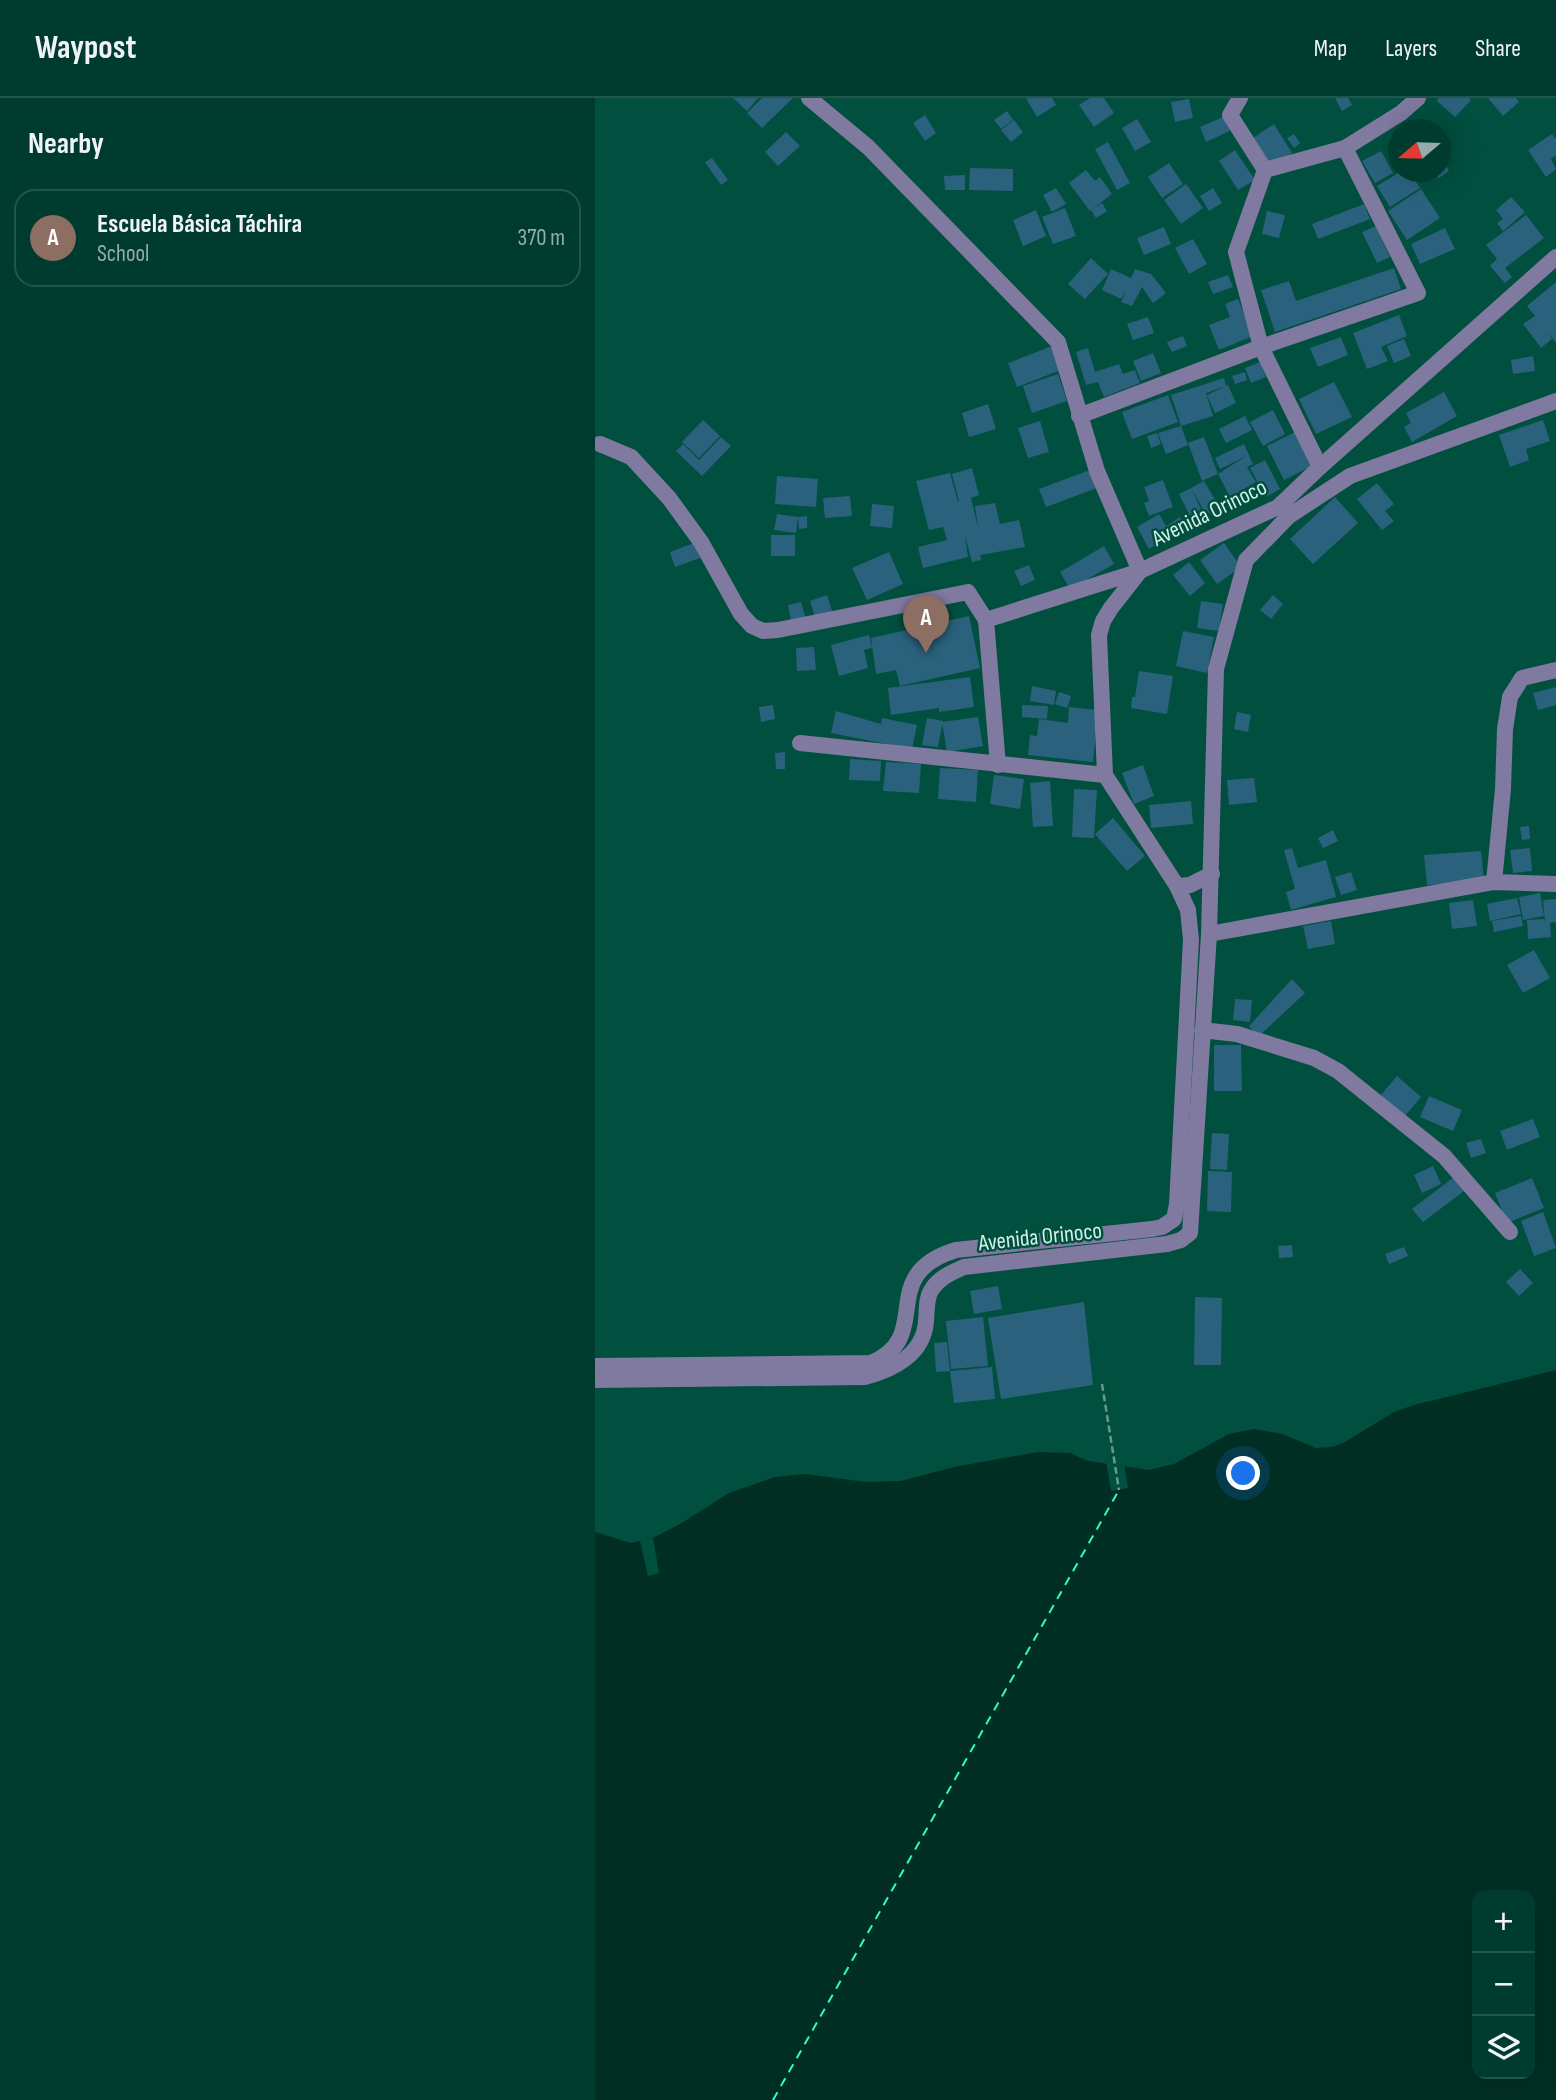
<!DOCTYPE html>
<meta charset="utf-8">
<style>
:root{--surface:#003b2f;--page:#0e463b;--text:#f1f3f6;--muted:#95adaa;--line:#22554b;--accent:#8bbbb9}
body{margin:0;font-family:"Sofia Sans Condensed",sans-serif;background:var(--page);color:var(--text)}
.controls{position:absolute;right:21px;bottom:21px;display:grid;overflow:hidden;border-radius:14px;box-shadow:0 7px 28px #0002}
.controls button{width:63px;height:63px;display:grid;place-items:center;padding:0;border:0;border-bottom:2px solid var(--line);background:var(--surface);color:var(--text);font:35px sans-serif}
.compass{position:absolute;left:793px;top:21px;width:63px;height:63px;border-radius:50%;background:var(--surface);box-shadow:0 7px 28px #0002;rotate:251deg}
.you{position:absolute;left:649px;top:1376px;width:24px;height:24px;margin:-18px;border:5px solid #fff;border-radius:50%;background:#1a73e8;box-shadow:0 0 0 10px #1a73e833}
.badge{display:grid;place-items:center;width:46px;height:46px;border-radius:50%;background:var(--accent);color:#fff;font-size:23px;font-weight:700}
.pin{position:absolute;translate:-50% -58px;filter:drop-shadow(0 2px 4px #0008)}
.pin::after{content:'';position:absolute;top:37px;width:24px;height:21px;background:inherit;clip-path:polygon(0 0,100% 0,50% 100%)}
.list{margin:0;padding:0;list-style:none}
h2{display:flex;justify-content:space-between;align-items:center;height:91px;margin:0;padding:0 28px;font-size:30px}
h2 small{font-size:23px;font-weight:400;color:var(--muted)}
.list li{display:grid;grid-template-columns:46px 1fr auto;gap:21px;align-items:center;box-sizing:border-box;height:98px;margin:0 14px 14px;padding:0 14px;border:2px solid var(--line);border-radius:21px}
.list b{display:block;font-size:26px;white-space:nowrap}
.list p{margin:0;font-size:23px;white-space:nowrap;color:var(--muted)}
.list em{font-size:23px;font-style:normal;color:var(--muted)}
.icon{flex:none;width:38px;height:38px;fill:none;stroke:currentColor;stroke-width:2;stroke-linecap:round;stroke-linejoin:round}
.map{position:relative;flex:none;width:961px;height:2002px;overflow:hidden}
header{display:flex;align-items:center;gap:42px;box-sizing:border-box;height:98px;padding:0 35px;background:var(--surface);border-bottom:2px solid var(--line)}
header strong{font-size:33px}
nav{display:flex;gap:38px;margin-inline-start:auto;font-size:24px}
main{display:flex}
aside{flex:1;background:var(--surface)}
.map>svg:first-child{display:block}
.water{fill:#002e23;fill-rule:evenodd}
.pier{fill:#004f3f}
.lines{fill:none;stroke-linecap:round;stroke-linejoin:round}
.ferry{stroke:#2efacf;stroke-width:2;stroke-dasharray:9 7;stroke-linecap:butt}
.building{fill:#2a617d}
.path{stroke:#629b8e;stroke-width:2.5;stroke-dasharray:7 3.5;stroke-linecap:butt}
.minor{stroke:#8079a0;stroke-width:16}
.labels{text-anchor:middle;stroke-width:5;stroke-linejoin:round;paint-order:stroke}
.street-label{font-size:23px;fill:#d1f2e7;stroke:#004f3f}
</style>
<header>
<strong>Waypost</strong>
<nav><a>Map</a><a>Layers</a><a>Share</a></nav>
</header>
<main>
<aside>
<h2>Nearby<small></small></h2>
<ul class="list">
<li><span class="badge" style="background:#8d6e63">A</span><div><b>Escuela Básica Táchira</b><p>School</p></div><em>370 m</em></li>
</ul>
</aside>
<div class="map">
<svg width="961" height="2002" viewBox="0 0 961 2002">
<rect width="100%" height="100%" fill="#004f3f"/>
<path class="water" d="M961,1272V2002H0V1434L36,1445L58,1440L85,1426L134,1395L180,1379L210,1376L271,1384L306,1383L359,1369L443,1354L475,1355L493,1363L554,1372L579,1366L634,1336L659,1331L687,1336L721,1350L737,1349L750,1344L799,1314L819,1307ZM882,1797H935V1976H882Z"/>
<g class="pier">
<polygon points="511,1363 529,1365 533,1390 516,1393"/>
<polygon points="58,1440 64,1475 53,1478 45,1443"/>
</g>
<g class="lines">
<polyline class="ferry" points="178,2002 524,1392"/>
</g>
<g class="building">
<polygon points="138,0 163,0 152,13"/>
<polygon points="167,0 198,0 167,30 152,15"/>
<polygon points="431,0 457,0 461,7 442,19"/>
<polygon points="495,0 509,0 519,15 499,29 484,7"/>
<polygon points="740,0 753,0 757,7 747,13"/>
<polygon points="844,0 874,0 876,2 860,19 842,3"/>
<polygon points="893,0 921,0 924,4 908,18"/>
<polygon points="594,1 598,20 580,24 576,4"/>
<polygon points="412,13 418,22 406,31 399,22"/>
<polygon points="330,17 341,35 330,43 318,25"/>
<polygon points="628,19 635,33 611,44 605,29"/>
<polygon points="542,21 556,44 540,53 527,30"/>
<polygon points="419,22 428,34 416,44 406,32"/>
<polygon points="679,26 697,55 676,69 658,40"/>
<polygon points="191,34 205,48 183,68 170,54"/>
<polygon points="699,36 705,45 699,50 692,40"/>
<polygon points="957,36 961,41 961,57 956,61 961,71 951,79 933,52"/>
<polygon points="513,44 535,85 522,92 500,51"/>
<polygon points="640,52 660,82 643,92 624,63"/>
<polygon points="786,53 798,75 780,85 767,63"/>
<polygon points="117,60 133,82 126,87 110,64"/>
<polygon points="574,65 588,86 567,100 553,79"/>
<polygon points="849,65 854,73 844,80 839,74 846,74 846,67"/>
<polygon points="375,70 418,71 418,93 374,92"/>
<polygon points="491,72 500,83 505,79 517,96 495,113 474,85"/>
<polygon points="805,74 815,74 825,90 795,109 782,88"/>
<polygon points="370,77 370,92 350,92 349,78"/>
<polygon points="591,86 608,110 586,126 569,102"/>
<polygon points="461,90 471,106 457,114 448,97"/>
<polygon points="618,90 627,105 614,113 605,98"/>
<polygon points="826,91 845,120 812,142 793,113"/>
<polygon points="916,99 930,114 908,133 902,125 908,121 901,112"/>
<polygon points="507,105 512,113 501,120 496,112"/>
<polygon points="769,106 775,121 723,141 717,126"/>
<polygon points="470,110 481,138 458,146 447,119"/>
<polygon points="441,112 451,138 428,148 418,122"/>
<polygon points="672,113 690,117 684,140 667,136"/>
<polygon points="931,117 949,140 910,170 917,179 910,185 895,168 902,161 891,147"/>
<polygon points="781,128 795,159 782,165 767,134"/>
<polygon points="569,129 576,146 549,157 542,140"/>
<polygon points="850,130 860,151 825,166 816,146"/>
<polygon points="598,141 612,166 594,176 580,150"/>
<polygon points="496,160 513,176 490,201 473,186"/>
<polygon points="799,170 806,191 680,234 666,192 694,183 701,203"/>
<polygon points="516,171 536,180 540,171 556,176 571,195 558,205 547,189 537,208 526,204 532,191 526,201 507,192"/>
<polygon points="633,177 638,189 618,196 613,184"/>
<polygon points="961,184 961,245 952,233 957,241 946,250 928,226 940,218 932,208"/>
<polygon points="643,201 658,238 624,252 614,227 635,219 630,206"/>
<polygon points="804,217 812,238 786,249 793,263 772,271 758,235"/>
<polygon points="553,219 559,235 538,242 532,226"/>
<polygon points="588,238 592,248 577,254 572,244"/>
<polygon points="746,239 753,257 723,269 715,250"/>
<polygon points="809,241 816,258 799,265 792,248"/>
<polygon points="457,248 466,272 422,289 413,265"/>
<polygon points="493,250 500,274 524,266 528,276 540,272 545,285 509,299 503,284 491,287 481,254"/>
<polygon points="558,255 566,275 546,283 538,263"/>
<polygon points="938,258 940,273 918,276 916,262"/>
<polygon points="665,264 671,279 656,285 650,270"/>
<polygon points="650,274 652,282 640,286 637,278"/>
<polygon points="463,276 472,303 437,315 428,288"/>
<polygon points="629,280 631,288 611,295 618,318 586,328 593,347 571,356 563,335 586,328 576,297"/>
<polygon points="739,284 757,319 721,336 704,301"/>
<polygon points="633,287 641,305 620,315 612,297"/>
<polygon points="849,294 862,318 817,344 809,329 816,325 811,315"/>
<polygon points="573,297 583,324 537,341 527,314"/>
<polygon points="393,306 401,331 374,339 367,315"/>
<polygon points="678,312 690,336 668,348 655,324"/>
<polygon points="650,318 657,332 631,345 624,331"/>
<polygon points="108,322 125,338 104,360 87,344"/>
<polygon points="948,322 955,343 931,351 934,362 915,369 904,337"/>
<polygon points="445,323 454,354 433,360 423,330"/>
<polygon points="700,334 717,368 689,382 672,348"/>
<polygon points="562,335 566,346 556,350 552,338"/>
<polygon points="126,339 136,348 107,378 81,353 88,346 104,362"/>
<polygon points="609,339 623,376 607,383 593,345"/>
<polygon points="649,346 658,366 652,369 661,384 635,399 623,376 651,358 625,371 620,360"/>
<polygon points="670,362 685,391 671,399 655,370"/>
<polygon points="377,370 384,397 376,400 383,430 380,408 400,405 405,426 424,422 430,449 385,457 386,462 377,464 370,438 373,459 328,470 323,449 352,442 348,429 334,432 321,383 355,375 363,404 364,403 357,376"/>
<polygon points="495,372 502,390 451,409 444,391"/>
<polygon points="182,378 223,381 221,409 180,406"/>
<polygon points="568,382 578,409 554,418 549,405 554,403 549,389"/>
<polygon points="609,383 625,410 612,418 596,390"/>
<polygon points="782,385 799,406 790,413 799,423 787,432 762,401"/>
<polygon points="596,390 610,420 599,426 584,396"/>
<polygon points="255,398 257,418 230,420 228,400"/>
<polygon points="740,399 763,425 718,466 695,441"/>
<polygon points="277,406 299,408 297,430 275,428"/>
<polygon points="182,416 203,419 201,435 179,432"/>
<polygon points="564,416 571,428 585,419 591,429 554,451 542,429"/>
<polygon points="212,418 212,430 204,431 203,419"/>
<rect x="176" y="437" width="24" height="21"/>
<polygon points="99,445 105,460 80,469 75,454"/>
<polygon points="629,445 646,469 622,486 605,462"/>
<polygon points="509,448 519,466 475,491 465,474"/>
<polygon points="294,454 308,486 272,502 257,470"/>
<polygon points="594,464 610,485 595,498 578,477"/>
<polygon points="434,467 440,482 426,488 419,473"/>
<polygon points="232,497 238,516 221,522 215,503"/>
<polygon points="678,497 688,506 676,521 665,512"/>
<polygon points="606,503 628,506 624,533 602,530"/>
<polygon points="206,504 210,519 196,522 193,507"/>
<polygon points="374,518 385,570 305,588 301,572 281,576 276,540"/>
<polygon points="588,533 619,539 612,575 581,568"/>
<polygon points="274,537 277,550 269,552 273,570 244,578 236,547"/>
<polygon points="219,549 221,572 202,573 201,550"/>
<polygon points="544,573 578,578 572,616 536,610 537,599 540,599"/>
<polygon points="375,579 379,609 344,614 344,610 296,617 293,590"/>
<polygon points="437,588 461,593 459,607 435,603"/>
<polygon points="961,589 961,607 943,612 938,595"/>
<polygon points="464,594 476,598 472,610 460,606"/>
<polygon points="178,607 180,621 166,624 164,609"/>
<polygon points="427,607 453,608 452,621 427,619"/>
<polygon points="474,609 503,612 498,664 433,657 435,637 442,638 444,621 473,625"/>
<polygon points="241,613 286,626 287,620 322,627 317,651 236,635"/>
<polygon points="642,614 656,617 653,634 639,631"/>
<polygon points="383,619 388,648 352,654 347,624"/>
<polygon points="332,620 348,623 343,649 327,647"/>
<polygon points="190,654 190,671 181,671 180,655"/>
<polygon points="255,661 286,663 285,683 254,682"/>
<polygon points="291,664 326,666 324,695 288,693"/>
<polygon points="548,667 559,698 539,706 527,675"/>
<polygon points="345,670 383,672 381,704 343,701"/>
<polygon points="399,677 429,681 425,711 395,706"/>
<polygon points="659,680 662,704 634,707 632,682"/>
<polygon points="455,683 458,728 438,729 435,685"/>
<polygon points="479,691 502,692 499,740 477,739"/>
<polygon points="596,703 598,726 556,730 554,707"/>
<polygon points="518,720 550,758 532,773 500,736"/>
<polygon points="934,728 935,741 927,742 925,729"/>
<polygon points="738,732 743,743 728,750 723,740"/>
<polygon points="697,750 703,770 731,762 741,799 696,812 691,794 700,791 689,752"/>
<polygon points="935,750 937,773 918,775 915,752"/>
<polygon points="886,753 889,783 832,787 829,757"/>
<polygon points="756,774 762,792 746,797 740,779"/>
<polygon points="945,795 949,818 928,822 924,799"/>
<polygon points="922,800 926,816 895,823 892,806"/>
<polygon points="961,801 961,824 955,825 956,839 933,841 932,822 949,821 950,824 948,802"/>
<polygon points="878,802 882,828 857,831 854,805"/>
<polygon points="926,818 928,828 899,834 897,823"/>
<polygon points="736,823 740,846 713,851 708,828"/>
<polygon points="939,852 955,880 928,895 912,867"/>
<polygon points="697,881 710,895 663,939 654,928"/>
<polygon points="640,901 657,902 655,924 638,922"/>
<polygon points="619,947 646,947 647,993 619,993"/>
<polygon points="802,978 826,999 809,1019 785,998"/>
<polygon points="834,998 867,1012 858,1033 825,1019"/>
<polygon points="938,1021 945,1039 912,1052 905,1033"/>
<polygon points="617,1035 634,1036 632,1072 615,1071"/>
<polygon points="886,1041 891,1055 876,1060 871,1045"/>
<polygon points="838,1068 846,1086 827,1095 819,1077"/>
<polygon points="613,1073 637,1074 636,1114 612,1113"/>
<polygon points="859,1079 869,1093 828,1124 817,1111"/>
<polygon points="937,1080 949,1110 912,1125 900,1095"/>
<polygon points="948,1114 961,1150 939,1158 926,1123"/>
<polygon points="697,1147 698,1159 684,1160 683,1148"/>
<polygon points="809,1149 813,1158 794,1166 790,1156"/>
<polygon points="925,1171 938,1185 924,1198 911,1184"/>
<polygon points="403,1188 407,1211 379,1216 375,1193"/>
<polygon points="600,1199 627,1200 626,1267 599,1267"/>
<polygon points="489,1204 498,1287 406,1301 393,1220"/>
<polygon points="388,1219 393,1268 356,1271 351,1223"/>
<polygon points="352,1244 355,1273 341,1274 339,1245"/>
<polygon points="397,1269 400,1301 359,1305 355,1273"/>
</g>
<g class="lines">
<polyline class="path" points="507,1286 524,1392"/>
<g class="minor">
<polyline points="214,0 273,49 463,244 502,373 545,473 391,522 403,667"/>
<polyline points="645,0 635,17 670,72"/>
<polyline points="484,318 666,249 823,195 750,50"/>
<polyline points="5,346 36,359 74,400 106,444 146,516 157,528 168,533 183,532 373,494 391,522"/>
<polyline points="725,369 666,249 641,154 670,72 750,50 806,15 823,0"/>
<polyline points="205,645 510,677"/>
<polyline points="617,776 595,787 582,788 510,677 504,537 508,523 516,510 545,473 683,409 725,369 961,159"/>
<polyline points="899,784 908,691 910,631 915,599 927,580 961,572"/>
<polyline points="614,836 899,784 961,786"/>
<polyline points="607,932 642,936 719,960 743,973 849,1058 915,1134"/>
<path d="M0,1268L276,1265C341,1238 279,1177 361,1152L557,1131L567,1129L579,1121L582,1106L596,842L593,812L582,788"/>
<path d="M0,1282L270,1279C298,1272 329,1256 331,1223C332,1213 331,1199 337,1191C345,1179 356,1175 369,1169L572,1146L586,1142L595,1135L614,836L621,571L651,462L694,418L755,378L961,303"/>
</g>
</g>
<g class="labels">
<g class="street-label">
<text transform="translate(614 414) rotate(-26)" y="8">Avenida Orinoco</text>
<text transform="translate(445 1138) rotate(-6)" y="8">Avenida Orinoco</text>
</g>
</g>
</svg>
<div class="controls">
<button>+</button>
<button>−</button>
<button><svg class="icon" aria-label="layers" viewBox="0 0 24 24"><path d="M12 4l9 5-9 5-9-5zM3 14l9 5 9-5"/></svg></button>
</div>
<svg class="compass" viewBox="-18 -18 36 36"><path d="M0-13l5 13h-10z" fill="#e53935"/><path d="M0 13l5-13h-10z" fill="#95adaa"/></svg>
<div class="you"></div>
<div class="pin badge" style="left:331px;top:555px;background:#8d6e63">A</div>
</div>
</main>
